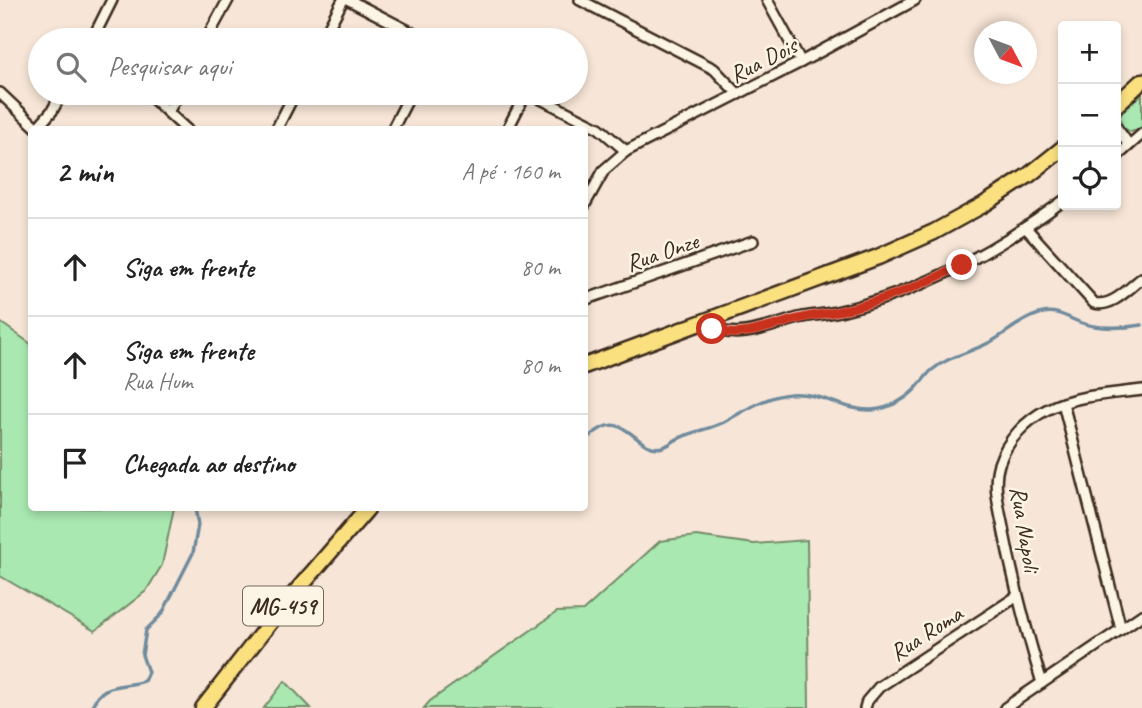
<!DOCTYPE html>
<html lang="pt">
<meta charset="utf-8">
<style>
:root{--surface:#fff;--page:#f6f6f6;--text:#222;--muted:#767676;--line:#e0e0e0}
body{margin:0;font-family:Caveat,sans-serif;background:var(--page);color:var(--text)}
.controls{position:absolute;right:21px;top:21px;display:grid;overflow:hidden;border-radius:7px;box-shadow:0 4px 10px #0003}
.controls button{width:63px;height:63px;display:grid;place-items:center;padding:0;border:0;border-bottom:2px solid var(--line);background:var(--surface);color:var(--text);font:35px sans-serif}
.compass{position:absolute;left:974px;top:21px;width:63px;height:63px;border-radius:50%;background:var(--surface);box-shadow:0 4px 10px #0003;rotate:131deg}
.stop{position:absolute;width:21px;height:21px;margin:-16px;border:5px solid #c8321e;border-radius:50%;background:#fff}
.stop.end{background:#c8321e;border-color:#fff;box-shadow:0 2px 7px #0008}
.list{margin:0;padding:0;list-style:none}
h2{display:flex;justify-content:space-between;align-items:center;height:91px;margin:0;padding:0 28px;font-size:30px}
h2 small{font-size:23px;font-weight:400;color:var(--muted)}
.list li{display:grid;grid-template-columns:46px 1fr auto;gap:21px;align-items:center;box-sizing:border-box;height:98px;padding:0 28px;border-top:2px solid var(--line)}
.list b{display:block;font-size:26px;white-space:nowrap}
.list p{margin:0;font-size:23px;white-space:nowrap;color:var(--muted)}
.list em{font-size:23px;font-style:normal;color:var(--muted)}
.icon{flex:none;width:38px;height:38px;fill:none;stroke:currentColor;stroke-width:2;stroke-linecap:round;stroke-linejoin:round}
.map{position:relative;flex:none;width:1142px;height:708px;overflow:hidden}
.search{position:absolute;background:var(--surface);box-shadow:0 4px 10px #0003;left:28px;top:28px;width:560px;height:77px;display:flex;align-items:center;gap:18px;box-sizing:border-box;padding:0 24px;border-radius:38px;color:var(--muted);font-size:26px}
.panel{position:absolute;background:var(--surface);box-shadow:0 4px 10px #0003;left:28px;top:126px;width:560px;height:385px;border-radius:7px}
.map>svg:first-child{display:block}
.green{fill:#a9e9b1;stroke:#728a68;stroke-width:2}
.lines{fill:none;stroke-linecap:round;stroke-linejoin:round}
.stream{stroke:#6f8b9d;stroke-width:3.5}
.street-casing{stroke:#3b2a1e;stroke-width:14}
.primary-casing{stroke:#3b2a1e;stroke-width:19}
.street{stroke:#fcf5e5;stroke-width:9}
.primary{stroke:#fbe080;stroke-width:14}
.route{stroke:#c8321e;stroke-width:9}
.labels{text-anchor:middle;stroke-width:5;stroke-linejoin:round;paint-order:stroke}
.shield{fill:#fcf5e5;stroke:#75675a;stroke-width:2}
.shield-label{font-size:23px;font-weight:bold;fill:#3b2a1e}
.street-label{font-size:24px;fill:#3b2a1e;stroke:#fcf5e5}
</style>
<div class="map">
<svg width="1142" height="708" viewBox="0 0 1142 708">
<rect width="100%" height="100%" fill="#f7e6d7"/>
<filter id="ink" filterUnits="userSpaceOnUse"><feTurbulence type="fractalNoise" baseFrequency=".0143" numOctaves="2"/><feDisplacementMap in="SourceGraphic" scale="14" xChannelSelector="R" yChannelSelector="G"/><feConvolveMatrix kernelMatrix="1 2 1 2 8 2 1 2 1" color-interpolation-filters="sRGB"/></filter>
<g filter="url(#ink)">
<g class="green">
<polygon points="1142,94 1142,127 1131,132 1122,127 1120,117 1123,111"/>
<polygon points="0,322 31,344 32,508 174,508 162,565 146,591 95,631 0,576"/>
<polygon points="696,536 754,544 807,540 809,708 424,708 430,701 557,612 583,611 660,541"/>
<polygon points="285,681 311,708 264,708"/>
</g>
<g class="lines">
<g class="stream">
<path d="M584,440C590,436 596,431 602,428C628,415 639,454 663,447C670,445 675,439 682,437C695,431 709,429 722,423C743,412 765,396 790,394C818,391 844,411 872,410C889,409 907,399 918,386C923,381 927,374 932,370C950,355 974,352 994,340C1009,331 1022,319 1039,314C1056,309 1064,316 1079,322C1097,329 1123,328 1142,325"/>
<path d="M91,708C103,680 120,689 144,681L148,672L142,655L146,630L162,614L193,553L198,525L195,508"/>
</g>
<defs>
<g id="street">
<polyline points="349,0 426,40"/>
<polyline points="580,0 714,69 738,94"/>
<polyline points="767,0 801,62"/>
<polyline points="92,40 112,0"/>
<polyline points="206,40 228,0"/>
<polyline points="322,40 343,0"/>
<polyline points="0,93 39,130"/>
<polyline points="147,93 187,130"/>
<polyline points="529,93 599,128 626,151"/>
<polyline points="168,112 179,93"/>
<polyline points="1116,127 1129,145"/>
<polyline points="37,128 52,111 62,93"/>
<polyline points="276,130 295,93"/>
<polyline points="392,130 411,93"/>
<polyline points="507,130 526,93"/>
<polyline points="1116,157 1142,134"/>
<polyline points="584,206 604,170 626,151 801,62 915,0"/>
<path d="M1026,228L1094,303C1112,308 1129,288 1142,278"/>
<polyline points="584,300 753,241"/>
<path d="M701,322C735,345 768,325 803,317C815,315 828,314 840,311C921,292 997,250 1063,201"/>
<polyline points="1063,403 1121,629"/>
<path d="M1042,683C1027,633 1014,584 1004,533C1000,511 992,485 999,464C1007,440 1026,420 1048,409C1076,395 1111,394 1142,390"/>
<polyline points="865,708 867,701 879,687 1016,597"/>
<polyline points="1005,708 1142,615"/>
</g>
<g id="primary">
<polyline points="1116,105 1142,81"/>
<polyline points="584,366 878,257 934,232 983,205 1029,175 1063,148"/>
<polyline points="203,708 276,615 368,508"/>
</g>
</defs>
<use href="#street" class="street-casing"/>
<use href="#primary" class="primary-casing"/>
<use href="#street" class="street"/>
<use href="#primary" class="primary"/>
</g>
</g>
<g class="lines" filter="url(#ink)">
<path class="route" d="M712,329C740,341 774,324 802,318C814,315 827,314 839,311C881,302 924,284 962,265"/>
</g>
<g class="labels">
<rect class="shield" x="243" y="586.5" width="80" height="39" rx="5"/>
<g class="shield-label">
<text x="283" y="614">MG-459</text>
</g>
<g class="street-label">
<text transform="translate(763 60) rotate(-27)" y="8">Rua Dois</text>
<text transform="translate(662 252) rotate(-19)" y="8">Rua Onze</text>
<text transform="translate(1025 529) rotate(81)" y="8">Rua Napoli</text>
<text transform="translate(926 633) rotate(-33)" y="8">Rua Roma</text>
</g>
</g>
</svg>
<div class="controls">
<button>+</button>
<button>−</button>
<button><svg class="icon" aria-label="locate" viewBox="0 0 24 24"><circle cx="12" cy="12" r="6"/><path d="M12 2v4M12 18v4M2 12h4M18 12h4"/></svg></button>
</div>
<svg class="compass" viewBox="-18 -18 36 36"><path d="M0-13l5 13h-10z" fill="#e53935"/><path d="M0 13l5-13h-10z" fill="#767676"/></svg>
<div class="stop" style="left:712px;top:329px"></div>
<div class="stop end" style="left:962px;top:265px"></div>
<div class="search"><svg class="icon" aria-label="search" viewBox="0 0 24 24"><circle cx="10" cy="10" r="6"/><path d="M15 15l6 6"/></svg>Pesquisar aqui</div>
<section class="panel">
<h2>2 min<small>A pé · 160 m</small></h2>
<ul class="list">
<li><svg class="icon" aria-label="ahead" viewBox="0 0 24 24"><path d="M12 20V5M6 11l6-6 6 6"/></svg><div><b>Siga em frente</b></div><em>80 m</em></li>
<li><svg class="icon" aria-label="ahead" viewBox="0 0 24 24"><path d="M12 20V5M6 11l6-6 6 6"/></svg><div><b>Siga em frente</b><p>Rua Hum</p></div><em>80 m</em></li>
<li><svg class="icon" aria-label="arrive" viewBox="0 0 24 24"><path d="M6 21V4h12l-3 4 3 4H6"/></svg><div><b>Chegada ao destino</b></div></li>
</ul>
</section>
</div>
